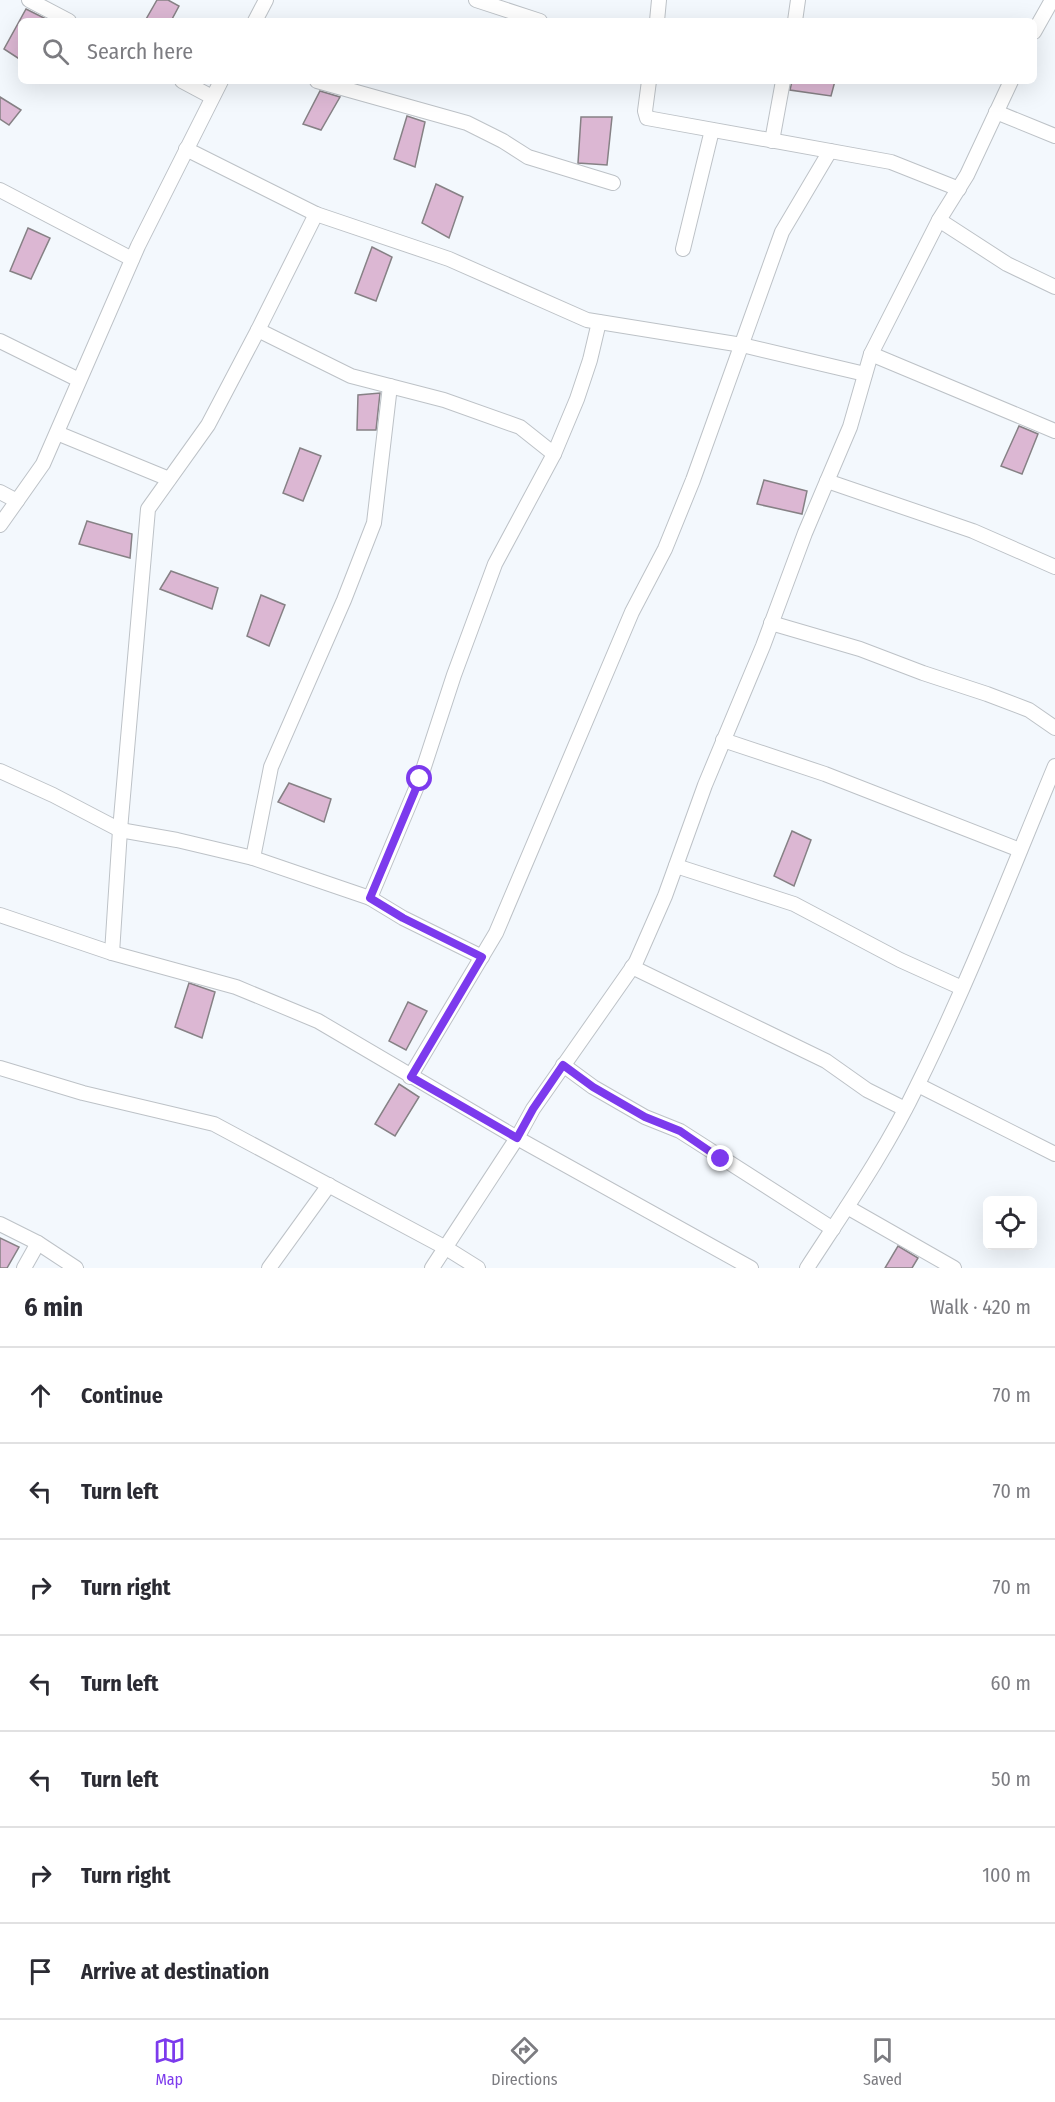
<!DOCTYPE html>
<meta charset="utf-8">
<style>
:root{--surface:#fff;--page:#f7f7f7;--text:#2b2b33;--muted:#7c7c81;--line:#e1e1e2;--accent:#7c3aed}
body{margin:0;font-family:"Fira Sans Condensed",sans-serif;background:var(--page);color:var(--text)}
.controls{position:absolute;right:18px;bottom:18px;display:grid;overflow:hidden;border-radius:9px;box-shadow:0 6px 24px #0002}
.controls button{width:54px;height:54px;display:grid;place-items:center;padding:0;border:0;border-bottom:2px solid var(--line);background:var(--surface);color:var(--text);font:30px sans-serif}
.stop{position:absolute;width:18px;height:18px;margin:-14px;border:4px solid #7c3aed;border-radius:50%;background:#fff}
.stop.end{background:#7c3aed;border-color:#fff;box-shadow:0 2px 6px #0008}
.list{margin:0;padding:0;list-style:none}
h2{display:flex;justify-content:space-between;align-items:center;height:78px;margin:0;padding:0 24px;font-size:26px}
h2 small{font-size:20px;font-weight:400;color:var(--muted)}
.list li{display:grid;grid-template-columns:39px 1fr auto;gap:18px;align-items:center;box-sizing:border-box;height:96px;padding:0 24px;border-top:2px solid var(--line)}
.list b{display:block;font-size:22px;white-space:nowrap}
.list em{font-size:20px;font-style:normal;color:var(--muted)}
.icon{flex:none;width:33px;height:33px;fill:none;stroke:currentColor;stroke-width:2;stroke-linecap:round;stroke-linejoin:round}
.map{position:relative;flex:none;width:1055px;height:1268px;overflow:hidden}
.search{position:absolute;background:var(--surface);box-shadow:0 6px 24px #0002;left:18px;right:18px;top:18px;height:66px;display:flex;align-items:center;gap:15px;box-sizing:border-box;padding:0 21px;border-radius:9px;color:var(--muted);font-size:22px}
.sheet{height:750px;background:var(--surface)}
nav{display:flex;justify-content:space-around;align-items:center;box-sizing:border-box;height:84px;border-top:2px solid var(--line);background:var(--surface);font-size:16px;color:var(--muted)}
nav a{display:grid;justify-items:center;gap:3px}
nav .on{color:var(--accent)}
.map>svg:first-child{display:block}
.building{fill:#dcb7d3;stroke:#868185;stroke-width:1.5}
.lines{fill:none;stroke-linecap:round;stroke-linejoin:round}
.street-casing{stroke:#bdc2c7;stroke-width:16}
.street{stroke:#fff;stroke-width:14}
.route{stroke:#7c3aed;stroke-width:8}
</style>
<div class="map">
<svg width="1055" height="1268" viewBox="0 0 1055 1268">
<rect width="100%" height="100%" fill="#f3f8fd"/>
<g class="building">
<polygon points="157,0 168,0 179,6 171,21 145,21"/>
<polygon points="26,9 50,21 21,21 21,60 4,49"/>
<polygon points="792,81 835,81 831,96 790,90"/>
<polygon points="320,91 340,97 321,130 303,124"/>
<polygon points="0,97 21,110 9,125 0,119"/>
<polygon points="407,116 425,122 415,167 394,159"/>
<polygon points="581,117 612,117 607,165 578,163"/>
<polygon points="436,184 463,197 449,238 422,223"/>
<polygon points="28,228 50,238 31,279 10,271"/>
<polygon points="372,247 392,257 376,301 355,293"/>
<polygon points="380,393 376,430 357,430 358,395"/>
<polygon points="1019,426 1038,434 1022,474 1001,466"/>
<polygon points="300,448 321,456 303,501 283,493"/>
<polygon points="764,480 807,491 802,514 757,504"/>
<polygon points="87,521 132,534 130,558 79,544"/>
<polygon points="171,571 218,588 212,609 160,589"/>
<polygon points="261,595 285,605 269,646 247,636"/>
<polygon points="289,783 331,799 324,822 278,802"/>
<polygon points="792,831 811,840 794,886 774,876"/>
<polygon points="189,983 215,992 202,1038 175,1027"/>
<polygon points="408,1002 427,1011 406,1050 389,1041"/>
<polygon points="399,1084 419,1097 395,1136 375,1124"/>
<polygon points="0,1238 19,1247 7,1268 0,1268"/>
<polygon points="898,1246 918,1258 912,1268 885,1268"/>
</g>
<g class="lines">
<defs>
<g id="street">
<polyline points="29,0 69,21"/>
<polyline points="476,0 540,21"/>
<polyline points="255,21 266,0"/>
<polyline points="657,21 659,0"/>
<polyline points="795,21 798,0"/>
<polyline points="1034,32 1052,0"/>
<polyline points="182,81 212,97"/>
<polyline points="317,81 467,123 503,141 528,157 613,183"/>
<polyline points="649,81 645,111 647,118 891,162 959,189"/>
<polyline points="996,112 1055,136"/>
<polyline points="772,141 783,81"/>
<polyline points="186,149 316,214 449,259 587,320 742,345 865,374"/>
<polyline points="0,190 132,259"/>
<polyline points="939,220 1007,264 1055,287"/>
<polyline points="683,249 712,130"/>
<polyline points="258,330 316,214"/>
<polyline points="0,341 79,380"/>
<polyline points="871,354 1055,431"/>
<polyline points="57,433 169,479"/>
<polyline points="827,481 973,531 1055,567"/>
<polyline points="0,492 17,501"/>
<polyline points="0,525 43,464 138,246 221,81"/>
<polyline points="771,623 860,649 923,673 987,694 1029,710 1055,728"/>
<polyline points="723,740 825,774 1020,850"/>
<polyline points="0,771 53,795 120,830 177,840 253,858 370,898 420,779 454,675 495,564 554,454 577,399 590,360 599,322"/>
<polyline points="253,858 271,767 344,600 374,523 390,386"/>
<polyline points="676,866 794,904 900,960 962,988"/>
<polyline points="370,898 403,918 482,957"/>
<polyline points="0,915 112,953 236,987 318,1021 517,1138 751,1268"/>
<polyline points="112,953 120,830 148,509 208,425 258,330 351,376 444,400 520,427 554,454"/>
<polyline points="632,967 826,1061 867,1090 905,1109"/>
<polyline points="563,1065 593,1087 645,1117 680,1131 833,1229"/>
<polyline points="0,1068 83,1093 214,1124 446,1248 478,1268"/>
<polyline points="410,1077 496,933 632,612 665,549 693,480 782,232 830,151"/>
<polyline points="918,1085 1055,1154"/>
<polyline points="847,1207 954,1268"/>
<polyline points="0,1224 38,1243 76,1268"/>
<polyline points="24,1268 38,1243"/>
<polyline points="269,1268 329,1185"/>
<polyline points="432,1268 517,1138 533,1109 636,962 665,896 705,785 763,646 805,533 850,427 871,354 939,220 967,175 1011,81"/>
<path d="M807,1268C846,1208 887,1149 918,1084C969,981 1011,872 1055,766"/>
</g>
</defs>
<use href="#street" class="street-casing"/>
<use href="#street" class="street"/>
</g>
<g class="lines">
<polyline class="route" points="420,779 370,898 403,918 482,957 411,1077 517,1138 533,1109 563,1065 593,1087 645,1117 680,1131 721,1159"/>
</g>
</svg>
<div class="controls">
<button><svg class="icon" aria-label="locate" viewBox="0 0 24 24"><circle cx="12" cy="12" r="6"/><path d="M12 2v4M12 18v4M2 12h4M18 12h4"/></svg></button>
</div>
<div class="stop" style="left:420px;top:779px"></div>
<div class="stop end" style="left:721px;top:1159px"></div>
<div class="search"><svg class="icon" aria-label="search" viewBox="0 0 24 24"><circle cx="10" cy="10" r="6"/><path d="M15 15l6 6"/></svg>Search here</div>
</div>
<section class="sheet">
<h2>6 min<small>Walk · 420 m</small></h2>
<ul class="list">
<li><svg class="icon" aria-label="ahead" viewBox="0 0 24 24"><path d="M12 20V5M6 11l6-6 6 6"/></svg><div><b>Continue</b></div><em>70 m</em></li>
<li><svg class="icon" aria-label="left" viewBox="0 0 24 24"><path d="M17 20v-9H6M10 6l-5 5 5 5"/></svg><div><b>Turn left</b></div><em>70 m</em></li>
<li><svg class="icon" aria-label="right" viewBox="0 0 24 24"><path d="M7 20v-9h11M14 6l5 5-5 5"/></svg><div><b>Turn right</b></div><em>70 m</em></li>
<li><svg class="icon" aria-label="left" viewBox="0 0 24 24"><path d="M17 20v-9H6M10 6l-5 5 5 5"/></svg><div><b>Turn left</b></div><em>60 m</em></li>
<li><svg class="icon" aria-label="left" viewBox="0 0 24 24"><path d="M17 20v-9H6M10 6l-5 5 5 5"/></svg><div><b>Turn left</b></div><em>50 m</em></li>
<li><svg class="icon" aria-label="right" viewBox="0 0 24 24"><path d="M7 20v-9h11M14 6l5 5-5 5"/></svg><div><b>Turn right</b></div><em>100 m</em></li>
<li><svg class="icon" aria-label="arrive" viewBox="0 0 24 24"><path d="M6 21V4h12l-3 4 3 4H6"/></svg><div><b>Arrive at destination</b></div></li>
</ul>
</section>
<nav>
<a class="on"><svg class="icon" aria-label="map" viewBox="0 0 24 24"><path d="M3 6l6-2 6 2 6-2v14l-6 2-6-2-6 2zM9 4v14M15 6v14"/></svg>Map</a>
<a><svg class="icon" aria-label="directions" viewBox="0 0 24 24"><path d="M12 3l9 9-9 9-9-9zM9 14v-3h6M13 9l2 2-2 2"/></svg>Directions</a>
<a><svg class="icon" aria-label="saved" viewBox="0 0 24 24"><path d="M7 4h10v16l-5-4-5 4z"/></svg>Saved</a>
</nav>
